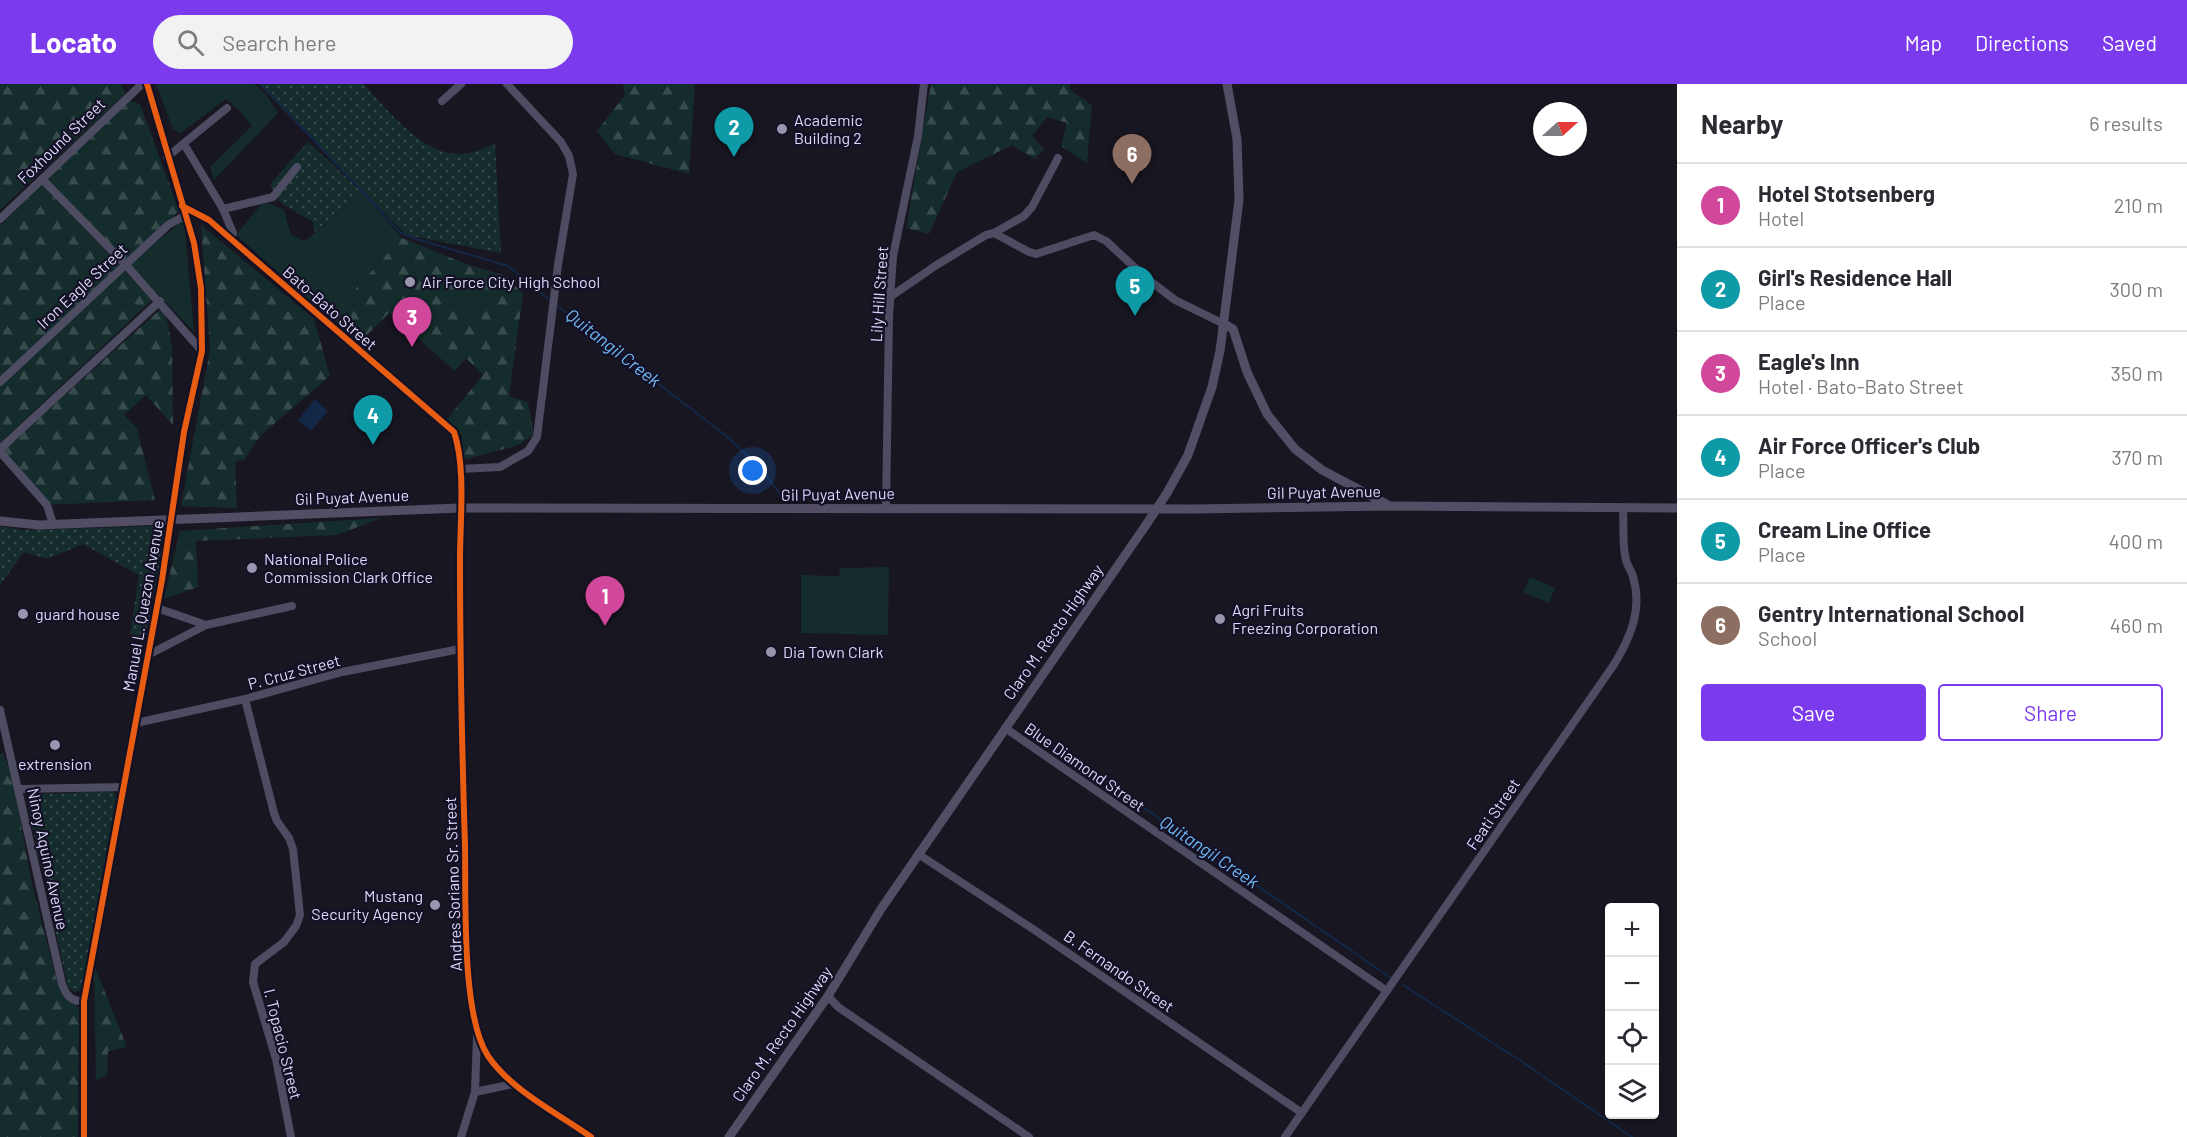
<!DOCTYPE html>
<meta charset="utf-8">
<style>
:root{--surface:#fff;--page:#f2f2f3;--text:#2b2b33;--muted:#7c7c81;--line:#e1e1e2;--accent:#7c3aed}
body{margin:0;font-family:Barlow,sans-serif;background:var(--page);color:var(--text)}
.controls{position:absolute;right:18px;bottom:18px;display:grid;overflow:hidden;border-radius:6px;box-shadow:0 2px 4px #0004}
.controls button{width:54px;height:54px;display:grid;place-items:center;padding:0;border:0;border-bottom:2px solid var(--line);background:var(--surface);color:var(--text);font:30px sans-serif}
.compass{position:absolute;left:1533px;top:18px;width:54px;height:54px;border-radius:50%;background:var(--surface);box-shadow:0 2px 4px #0004;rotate:69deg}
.you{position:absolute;left:753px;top:387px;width:21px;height:21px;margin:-15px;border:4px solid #fff;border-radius:50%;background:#1a73e8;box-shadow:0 0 0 9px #1a73e833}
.badge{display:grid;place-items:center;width:39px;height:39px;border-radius:50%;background:var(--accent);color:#fff;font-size:20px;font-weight:700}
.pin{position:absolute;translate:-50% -50px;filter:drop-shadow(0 2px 3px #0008)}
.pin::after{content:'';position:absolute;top:32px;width:21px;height:18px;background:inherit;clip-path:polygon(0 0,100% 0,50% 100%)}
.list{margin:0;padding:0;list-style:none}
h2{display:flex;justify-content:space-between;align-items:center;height:78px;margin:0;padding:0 24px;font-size:26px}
h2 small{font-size:20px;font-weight:400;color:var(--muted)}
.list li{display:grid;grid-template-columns:39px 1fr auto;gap:18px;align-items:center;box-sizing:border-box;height:84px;padding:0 24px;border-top:2px solid var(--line)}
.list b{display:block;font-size:22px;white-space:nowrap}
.list p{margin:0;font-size:20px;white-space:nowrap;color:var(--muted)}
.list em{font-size:20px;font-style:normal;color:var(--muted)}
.actions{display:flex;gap:12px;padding:18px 24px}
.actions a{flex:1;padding:14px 0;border:2px solid var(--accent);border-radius:6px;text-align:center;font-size:21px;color:var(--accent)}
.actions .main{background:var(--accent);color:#fff}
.icon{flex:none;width:33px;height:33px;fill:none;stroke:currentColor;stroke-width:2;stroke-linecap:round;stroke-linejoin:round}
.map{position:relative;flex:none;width:1677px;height:1053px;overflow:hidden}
header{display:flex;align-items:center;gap:36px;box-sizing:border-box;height:84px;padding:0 30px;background:var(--accent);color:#fff}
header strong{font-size:28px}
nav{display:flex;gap:33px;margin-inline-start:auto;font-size:21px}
.search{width:420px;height:54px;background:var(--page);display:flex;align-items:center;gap:15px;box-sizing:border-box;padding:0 21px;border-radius:33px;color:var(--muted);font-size:22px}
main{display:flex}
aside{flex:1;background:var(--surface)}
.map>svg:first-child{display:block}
.grass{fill:url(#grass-dots)}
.forest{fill:url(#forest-firs)}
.park{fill:#152c2c}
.water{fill:#132746}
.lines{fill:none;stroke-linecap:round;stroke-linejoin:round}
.stream{stroke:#132746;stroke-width:2}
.minor{stroke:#4d4c62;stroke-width:8}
.major{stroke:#544d66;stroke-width:9}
.cycleway-casing{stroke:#141126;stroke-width:10}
.cycleway{stroke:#e95d12;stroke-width:6}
.poi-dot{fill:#9895af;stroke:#141126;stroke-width:2}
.labels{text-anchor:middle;stroke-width:4.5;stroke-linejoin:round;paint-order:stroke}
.poi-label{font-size:16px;fill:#ddd9fc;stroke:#141126;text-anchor:start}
.street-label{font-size:16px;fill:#ddd9fc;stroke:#141126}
.water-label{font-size:18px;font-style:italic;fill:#6fbaf5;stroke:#141126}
</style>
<header>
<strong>Locato</strong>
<div class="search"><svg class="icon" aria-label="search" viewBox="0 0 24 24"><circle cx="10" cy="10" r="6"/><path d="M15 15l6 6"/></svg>Search here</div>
<nav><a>Map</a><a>Directions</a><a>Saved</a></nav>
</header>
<main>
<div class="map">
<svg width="1677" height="1053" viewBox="0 0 1677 1053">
<defs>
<pattern id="grass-dots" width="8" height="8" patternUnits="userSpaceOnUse" patternTransform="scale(1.5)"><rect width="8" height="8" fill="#152c2c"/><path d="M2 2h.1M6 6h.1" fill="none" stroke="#374a4c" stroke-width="1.8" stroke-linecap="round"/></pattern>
<pattern id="forest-firs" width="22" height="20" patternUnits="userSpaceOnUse" patternTransform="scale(1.5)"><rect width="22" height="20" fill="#152c2c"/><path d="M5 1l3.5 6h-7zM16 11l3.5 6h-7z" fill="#374a4c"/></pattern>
</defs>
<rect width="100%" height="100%" fill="#181621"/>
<g class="grass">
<path d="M258,0H363C391,28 428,81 473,68C481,66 488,62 495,59L501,169L406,151Z"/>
<polygon points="308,58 363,109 315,148 313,138 281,119 270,100"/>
<polygon points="0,442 22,446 156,442 162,444 166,453 145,551 138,553 130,550 139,491 83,460 47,475 24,468 0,501"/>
<polygon points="107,704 113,705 116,714 82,903 80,906 75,908 68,903 67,898 51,829 51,808 40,779 27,717 30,712 35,710 74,709"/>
</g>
<g class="forest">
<polygon points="0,0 121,0 126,9 0,126"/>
<polygon points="623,0 695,0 689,90 615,70 597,47 625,11"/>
<polygon points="931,0 1070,0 1070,6 1092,21 1087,79 1061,62 1067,39 1047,33 1032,52 1044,65 1035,75 1012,61 957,88 929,150 906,144"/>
<polygon points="128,16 140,20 179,127 125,179 40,93"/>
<polygon points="42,100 152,216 0,359 0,142"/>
<polygon points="201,141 314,235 330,292 261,351 244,376 235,377 237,424 181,422 210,266"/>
<polygon points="402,154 469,181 507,192 523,210 509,312 528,318 534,351 516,362 462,376 462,352 447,335 483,291 466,274 455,287 389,229 364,254 329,233"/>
<polygon points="164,222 172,262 173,341 146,311 124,331 137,344 155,416 44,421 0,369"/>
<polygon points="381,434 337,451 196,457 198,503 164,515 180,447"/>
<path d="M3,669L12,692L32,800L57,897C64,916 73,912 79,925L78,1053H0V670Z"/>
<polygon points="94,881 127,963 108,967 107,991 96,996"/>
</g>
<g class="park">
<polygon points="156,0 255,0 267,12 278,29 214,96 210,83 252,42 241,28 226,15 181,49 173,45"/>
<polygon points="363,109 402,154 329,233 236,151 264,117 284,126 291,151 305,157"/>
<polygon points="184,136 194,248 129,180"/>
<polygon points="476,201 489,213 471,233 458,222"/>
<polygon points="889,483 888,551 801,549 801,491 839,492 840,484"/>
<polygon points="1530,493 1555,504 1549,519 1523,508"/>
</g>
<polygon class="water" points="315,315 328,327 311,347 298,336"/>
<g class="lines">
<g class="stream">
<polyline points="261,0 401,149 416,155 508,182 551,217"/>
<polyline points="556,221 725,351 759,382 786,418"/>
<polyline points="1027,643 1391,894"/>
<polyline points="1403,901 1524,979 1632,1053"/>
</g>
<g class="minor">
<polyline points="442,17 461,0"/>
<polyline points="184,60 223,125 273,113 297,83"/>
<polyline points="167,73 227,24"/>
<polyline points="42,95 125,180 202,267"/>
<path d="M182,122L209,136L454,348C466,383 460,437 460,475C460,570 462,666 465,761C466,812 461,931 488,972C511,1006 557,1029 591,1053"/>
<polyline points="223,125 233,149 231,156"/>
<polyline points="0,135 142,0"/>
<polyline points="994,149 1024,132 1032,123 1058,74"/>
<polyline points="890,213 935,182 986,151 994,149 1029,168 1036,170 1094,151 1106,157 1145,193 1175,216 1224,240"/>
<polyline points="0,298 168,141 186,131"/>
<polyline points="0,365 160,217"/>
<polyline points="0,368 47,421 53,440"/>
<polyline points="461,385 500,383 528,367 537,353 558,181 573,90 569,72 561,58 507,0"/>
<polyline points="886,424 889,232 893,172 918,52 924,0"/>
<polyline points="157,524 206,541"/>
<polyline points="148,571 206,541 292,522"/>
<polyline points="245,615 274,729 277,737 289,754 293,765 300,831 296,842 284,858 255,880 253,898 276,975 291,1053"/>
<path d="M0,626L62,900C66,911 71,918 84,917"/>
<polyline points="136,639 245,615 342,588 460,565"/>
<polyline points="1005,644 1387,907"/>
<polyline points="19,705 124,703"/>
<polyline points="918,770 1033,845 1302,1029"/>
<polyline points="828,912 838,923 1029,1053"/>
<polyline points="475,1008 513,1000"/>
<polyline points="84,1053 84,917 162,496 184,348 202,267 201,204 194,159 147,0"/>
<polyline points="461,1053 475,1008 477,952"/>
<path d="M1285,1053L1613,582C1630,555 1643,525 1633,493C1632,487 1627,482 1626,476C1622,462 1624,439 1623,424"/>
</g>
<g class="major">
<polyline points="1224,240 1233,245 1247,288 1267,330 1295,365 1322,386 1388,421"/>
<polyline points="0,437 39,441 460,424 1195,425 1390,422 1677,424"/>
<polyline points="729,1053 828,912 881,825 1148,438 1167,409 1188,371 1212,303 1220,267 1239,116 1237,55 1227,0"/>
</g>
<defs>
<g id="cycleway">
<path d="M182,122L209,136L454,348C466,383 460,437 460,475C460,570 462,666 465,761C466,812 461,931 488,972C511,1006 557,1029 591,1053"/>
<polyline points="84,1053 84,917 162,496 184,348 202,267 201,204 194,159 147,0"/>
</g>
</defs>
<use href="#cycleway" class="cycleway-casing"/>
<use href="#cycleway" class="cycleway"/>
</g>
<g class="poi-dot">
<circle cx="782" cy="45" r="6"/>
<circle cx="410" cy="198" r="6"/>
<circle cx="252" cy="484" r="6"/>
<circle cx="23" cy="530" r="6"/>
<circle cx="1220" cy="535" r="6"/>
<circle cx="771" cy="568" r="6"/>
<circle cx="55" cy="661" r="6"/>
<circle cx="435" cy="821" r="6"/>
</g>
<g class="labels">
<g class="poi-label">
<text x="794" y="42">Academic<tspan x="794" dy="18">Building 2</tspan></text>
<text x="422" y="204">Air Force City High School</text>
<text x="264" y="481">National Police<tspan x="264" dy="18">Commission Clark Office</tspan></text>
<text x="1232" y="532">Agri Fruits<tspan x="1232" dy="18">Freezing Corporation</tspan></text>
<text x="35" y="536">guard house</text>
<text x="783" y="574">Dia Town Clark</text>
<text x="55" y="686" text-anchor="middle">extrension</text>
<text x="423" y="818" text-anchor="end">Mustang<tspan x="423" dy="18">Security Agency</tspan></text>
</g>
<g class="street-label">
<text transform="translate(61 57) rotate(-44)" y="6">Foxhound Street</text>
<text transform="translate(82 202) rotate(-43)" y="6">Iron Eagle Street</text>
<text transform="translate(879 210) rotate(-86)" y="6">Lily Hill Street</text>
<text transform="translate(330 224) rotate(41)" y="6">Bato-Bato Street</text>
<text transform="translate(1324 408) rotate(-1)" y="6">Gil Puyat Avenue</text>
<text transform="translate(838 410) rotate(-1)" y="6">Gil Puyat Avenue</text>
<text transform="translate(352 413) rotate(-2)" y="6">Gil Puyat Avenue</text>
<text transform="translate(143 522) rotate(-80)" y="6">Manuel L. Quezon Avenue</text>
<text transform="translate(1053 548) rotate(-55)" y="6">Claro M. Recto Highway</text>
<text transform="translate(294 588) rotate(-15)" y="6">P. Cruz Street</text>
<text transform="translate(1085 683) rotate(35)" y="6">Blue Diamond Street</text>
<text transform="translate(1493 730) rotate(-56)" y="6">Feati Street</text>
<text transform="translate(48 775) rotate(78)" y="6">Ninoy Aquino Avenue</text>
<text transform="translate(453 800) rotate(-92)" y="6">Andres Soriano Sr. Street</text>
<text transform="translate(1119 887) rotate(35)" y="6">B. Fernando Street</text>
<text transform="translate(782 950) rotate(-55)" y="6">Claro M. Recto Highway</text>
<text transform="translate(283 960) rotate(76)" y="6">I. Topacio Street</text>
</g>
<g class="water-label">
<text transform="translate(613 264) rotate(38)" y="6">Quitangil Creek</text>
<text transform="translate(1209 768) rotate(34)" y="6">Quitangil Creek</text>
</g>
</g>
</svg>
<div class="controls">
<button>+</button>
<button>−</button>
<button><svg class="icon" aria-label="locate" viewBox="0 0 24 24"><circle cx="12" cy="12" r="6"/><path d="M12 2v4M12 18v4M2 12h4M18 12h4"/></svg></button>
<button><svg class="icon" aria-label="layers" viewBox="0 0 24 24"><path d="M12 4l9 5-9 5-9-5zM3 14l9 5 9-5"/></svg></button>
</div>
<svg class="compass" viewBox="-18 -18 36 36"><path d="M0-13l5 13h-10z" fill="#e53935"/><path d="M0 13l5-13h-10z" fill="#7c7c81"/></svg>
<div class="you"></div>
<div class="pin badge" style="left:605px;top:542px;background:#d1479c">1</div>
<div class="pin badge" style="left:734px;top:73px;background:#0f9aa8">2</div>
<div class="pin badge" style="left:412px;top:263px;background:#d1479c">3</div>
<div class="pin badge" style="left:373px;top:361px;background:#0f9aa8">4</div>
<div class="pin badge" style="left:1135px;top:232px;background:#0f9aa8">5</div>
<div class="pin badge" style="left:1132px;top:100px;background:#8d6e63">6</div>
</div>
<aside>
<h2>Nearby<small>6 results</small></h2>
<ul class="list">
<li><span class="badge" style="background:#d1479c">1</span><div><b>Hotel Stotsenberg</b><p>Hotel</p></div><em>210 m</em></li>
<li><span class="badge" style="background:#0f9aa8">2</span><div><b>Girl's Residence Hall</b><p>Place</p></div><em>300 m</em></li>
<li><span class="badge" style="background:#d1479c">3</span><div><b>Eagle's Inn</b><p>Hotel · Bato-Bato Street</p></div><em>350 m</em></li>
<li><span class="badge" style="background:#0f9aa8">4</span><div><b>Air Force Officer's Club</b><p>Place</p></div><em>370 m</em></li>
<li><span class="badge" style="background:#0f9aa8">5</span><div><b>Cream Line Office</b><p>Place</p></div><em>400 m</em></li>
<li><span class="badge" style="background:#8d6e63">6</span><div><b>Gentry International School</b><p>School</p></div><em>460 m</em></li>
</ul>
<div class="actions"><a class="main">Save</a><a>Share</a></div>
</aside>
</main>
